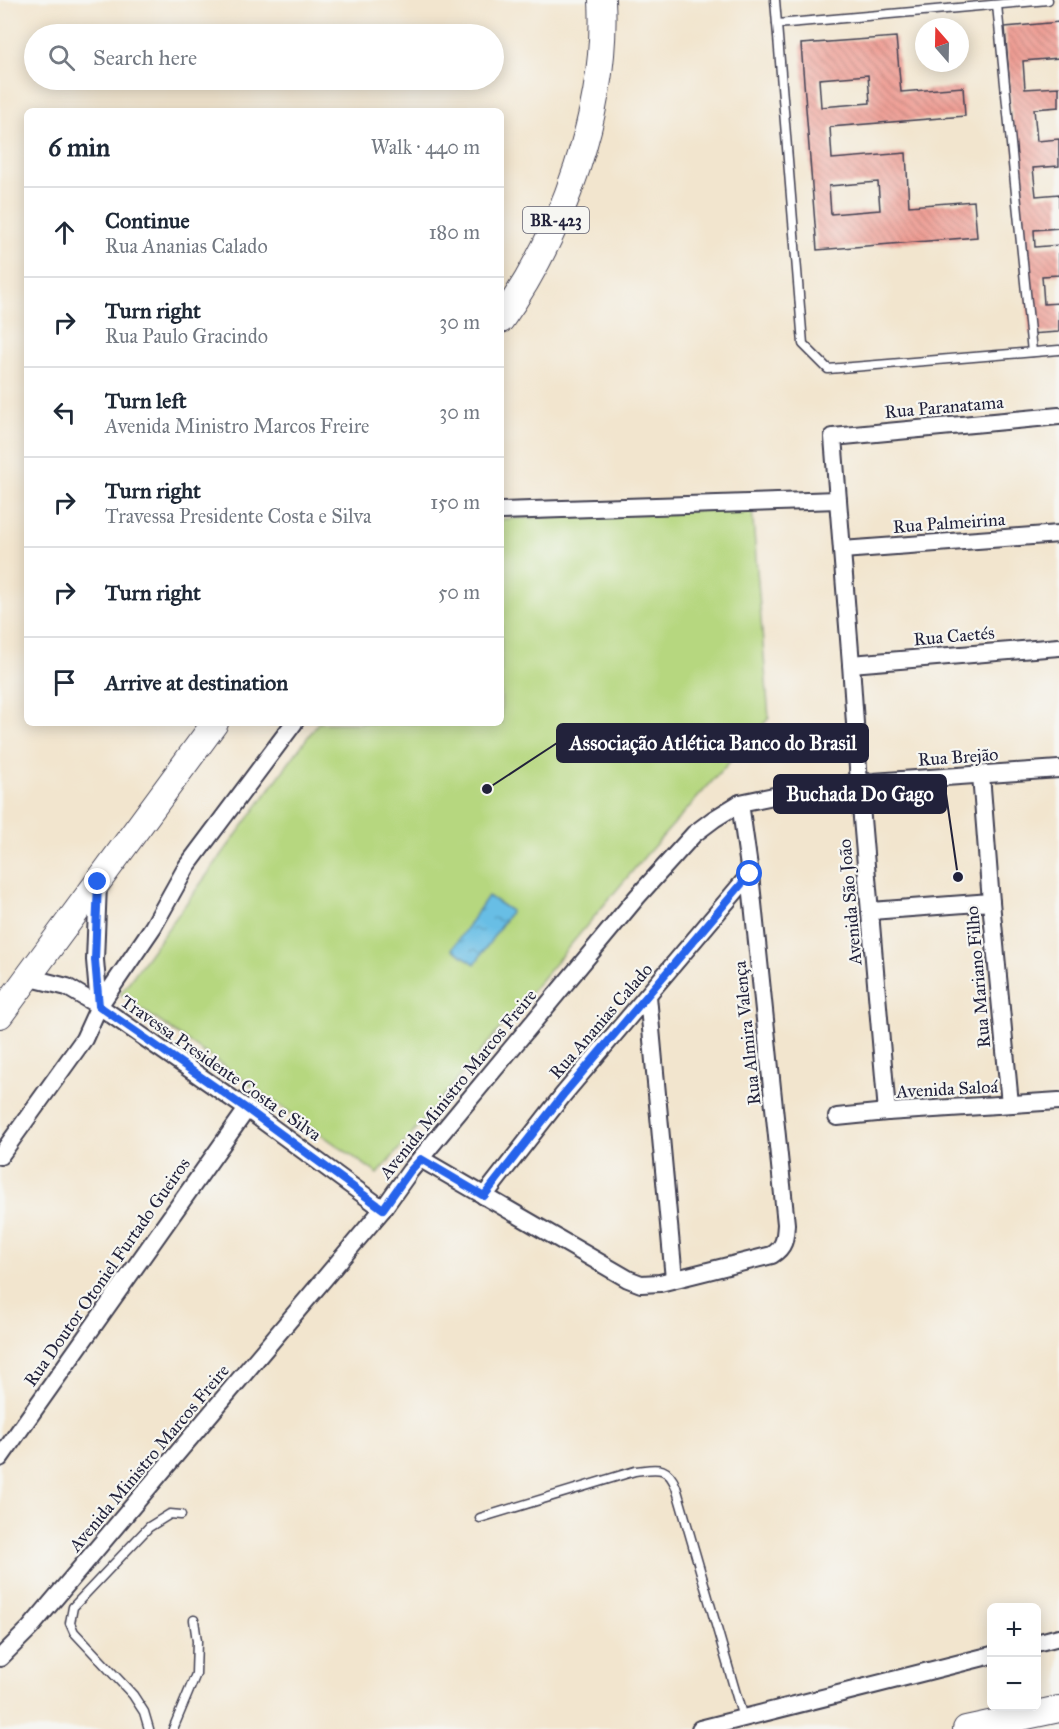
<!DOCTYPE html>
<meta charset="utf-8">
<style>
:root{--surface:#fff;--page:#f6f6f7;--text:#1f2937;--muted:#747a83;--line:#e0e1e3}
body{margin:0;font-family:"IM FELL Great Primer",serif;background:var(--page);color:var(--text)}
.controls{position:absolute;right:18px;bottom:18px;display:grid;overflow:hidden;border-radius:9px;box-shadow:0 3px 15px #0003}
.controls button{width:54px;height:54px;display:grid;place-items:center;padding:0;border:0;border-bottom:2px solid var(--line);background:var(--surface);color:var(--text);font:30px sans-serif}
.compass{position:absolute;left:915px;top:18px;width:54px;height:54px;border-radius:50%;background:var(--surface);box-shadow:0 3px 15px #0003;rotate:340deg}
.stop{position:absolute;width:18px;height:18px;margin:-14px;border:4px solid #2563eb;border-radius:50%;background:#fff}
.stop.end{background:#2563eb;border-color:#fff;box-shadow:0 2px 6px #0008}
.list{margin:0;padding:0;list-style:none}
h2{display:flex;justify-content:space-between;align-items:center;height:78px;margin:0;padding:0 24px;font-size:26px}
h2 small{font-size:20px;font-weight:400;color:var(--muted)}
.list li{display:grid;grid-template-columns:39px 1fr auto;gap:18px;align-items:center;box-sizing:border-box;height:90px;padding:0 24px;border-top:2px solid var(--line)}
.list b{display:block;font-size:22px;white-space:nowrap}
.list p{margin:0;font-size:20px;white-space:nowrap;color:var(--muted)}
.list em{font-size:20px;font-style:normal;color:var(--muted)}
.icon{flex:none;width:33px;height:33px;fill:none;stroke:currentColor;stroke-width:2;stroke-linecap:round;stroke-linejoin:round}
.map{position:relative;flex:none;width:1059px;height:1729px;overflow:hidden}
.search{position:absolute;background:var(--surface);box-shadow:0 3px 15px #0003;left:24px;top:24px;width:480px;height:66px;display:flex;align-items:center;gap:15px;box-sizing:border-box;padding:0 21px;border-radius:33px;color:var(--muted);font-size:22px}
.panel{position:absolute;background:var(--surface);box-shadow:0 3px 15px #0003;left:24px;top:108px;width:480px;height:618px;border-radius:9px}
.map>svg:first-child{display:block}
.grass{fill:#b6d77f;stroke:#6c7c5d;stroke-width:1.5}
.water{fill:url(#water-ripples);stroke:#457090;stroke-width:1.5}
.building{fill:url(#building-back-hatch);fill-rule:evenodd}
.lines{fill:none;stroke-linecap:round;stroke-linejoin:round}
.service-casing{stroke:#413f51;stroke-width:11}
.minor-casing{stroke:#413f51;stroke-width:20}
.primary-casing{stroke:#413f51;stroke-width:28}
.service{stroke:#fff;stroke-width:8}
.minor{stroke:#fff;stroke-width:16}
.primary{stroke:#fff;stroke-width:26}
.route{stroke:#2563eb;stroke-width:8}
.labels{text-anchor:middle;stroke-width:4.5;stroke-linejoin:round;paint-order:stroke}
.shield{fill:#f6f6f2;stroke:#626272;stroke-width:1.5}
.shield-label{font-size:16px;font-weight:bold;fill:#22223b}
.street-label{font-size:18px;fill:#22223b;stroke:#f6f6f2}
.leader{fill:none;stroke:#22223b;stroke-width:2}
.callout-dot{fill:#22223b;stroke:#f6f6f2;stroke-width:2}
.callout{fill:#22223b;stroke:#22223b;stroke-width:2}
.callout-label{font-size:20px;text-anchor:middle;font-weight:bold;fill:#fff}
</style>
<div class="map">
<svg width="1059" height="1729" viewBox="0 0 1059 1729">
<defs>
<pattern id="water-ripples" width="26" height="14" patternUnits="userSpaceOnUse" patternTransform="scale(1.5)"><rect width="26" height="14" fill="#68bee5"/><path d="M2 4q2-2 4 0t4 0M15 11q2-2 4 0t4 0" fill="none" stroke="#559abb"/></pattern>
<pattern id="building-back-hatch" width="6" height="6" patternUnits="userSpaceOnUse" patternTransform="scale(1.5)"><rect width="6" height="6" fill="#ee988e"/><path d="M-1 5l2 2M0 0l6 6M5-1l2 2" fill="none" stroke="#c07c75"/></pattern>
</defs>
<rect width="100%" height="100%" fill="#f6f6f2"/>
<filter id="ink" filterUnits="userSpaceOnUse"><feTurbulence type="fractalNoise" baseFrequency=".0167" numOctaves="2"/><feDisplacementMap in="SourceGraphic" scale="12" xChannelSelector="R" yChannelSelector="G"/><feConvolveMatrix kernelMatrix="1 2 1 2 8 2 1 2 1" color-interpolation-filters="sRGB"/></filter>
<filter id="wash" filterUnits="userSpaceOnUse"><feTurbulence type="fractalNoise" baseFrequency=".008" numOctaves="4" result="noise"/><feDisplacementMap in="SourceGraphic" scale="24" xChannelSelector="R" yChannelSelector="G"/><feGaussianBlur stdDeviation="1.35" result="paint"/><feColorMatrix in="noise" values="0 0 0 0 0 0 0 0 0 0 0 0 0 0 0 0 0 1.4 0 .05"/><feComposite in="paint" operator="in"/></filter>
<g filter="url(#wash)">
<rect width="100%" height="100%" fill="#f2e5ce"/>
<polygon class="grass" points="752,508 769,718 646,855 378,1174 120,994 318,723 501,723 501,519"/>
<polygon class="water" points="488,896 511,911 475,964 452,949"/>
<g id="blocks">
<g class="building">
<polygon points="1059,22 1059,58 1023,61 1025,89 1059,87 1059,107 1034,109 1037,141 1059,139 1059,166 1033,168 1036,196 1059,194 1059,228 1034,230 1035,247 1059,245 1059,275 1042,276 1044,304 1059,303 1059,332 1029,334 1005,27"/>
<path d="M896,37L901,92L963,87L965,116L830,127L832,159L906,153L909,206L974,201L977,237L817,250L801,44ZM868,75L870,103L821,107L819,79ZM878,182L880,210L831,214L829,186Z"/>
</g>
</g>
</g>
<g filter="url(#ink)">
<use href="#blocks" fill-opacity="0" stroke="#413f51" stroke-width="1.5"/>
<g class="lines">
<defs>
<g id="service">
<polyline points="775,0 803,344 828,369 1059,350"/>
<polyline points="997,5 1032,352"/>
<polyline points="777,24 1048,0"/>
<path d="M480,1518L635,1471C656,1469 667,1464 676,1487L743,1718"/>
<polyline points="149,1729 144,1712 133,1695 74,1632 70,1623 73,1607 149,1527 170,1514 181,1515"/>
<polyline points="173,1729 196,1674 197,1641 194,1620"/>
</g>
<g id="minor">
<polyline points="501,511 838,500"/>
<polyline points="842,550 1059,534"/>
<polyline points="851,664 1059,647"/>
<polyline points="981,775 991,902 1010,1104"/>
<polyline points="98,884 95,960 99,1006"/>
<polyline points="871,911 991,902"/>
<polyline points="27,977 67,987 99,1006 247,1109 383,1209"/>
<polyline points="648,996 674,1279"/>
<polyline points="887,1112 859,783 851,664 833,437 1059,416"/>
<polyline points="837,1117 887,1112 1059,1101"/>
<polyline points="0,1156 84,1039 99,1006 153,927 187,866 294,723"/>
<path d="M421,1159L628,1279L641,1284L660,1283L772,1255C785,1247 785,1239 786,1224L750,874L740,803"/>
<polyline points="484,1196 563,1095 750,874"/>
<polyline points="0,1458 247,1109"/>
<polyline points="1036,1643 1059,1637"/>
<polyline points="0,1658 30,1628 383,1209 410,1171 637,897 694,834 714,819 740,803 798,791 859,783 1059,769"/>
<polyline points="700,1729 992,1655"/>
</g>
<g id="primary">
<path d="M501,320C563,233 608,107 602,0"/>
<polyline points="0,1015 215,723"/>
<polyline points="966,1729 1059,1709"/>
</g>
</defs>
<use href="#service" class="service-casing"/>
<use href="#minor" class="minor-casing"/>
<use href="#primary" class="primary-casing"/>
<use href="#service" class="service"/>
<use href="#minor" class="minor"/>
<use href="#primary" class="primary"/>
</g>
</g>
<g class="lines" filter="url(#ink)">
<polyline class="route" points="98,882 95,960 99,1006 247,1109 383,1209 410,1171 421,1159 484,1196 563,1095 750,874"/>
</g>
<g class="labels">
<rect class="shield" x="523" y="207" width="66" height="26" rx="4.5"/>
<g class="shield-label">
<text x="556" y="226">BR-423</text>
</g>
<g class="street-label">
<text transform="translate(944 407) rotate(-5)" y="6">Rua Paranatama</text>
<text transform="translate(949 523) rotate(-4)" y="6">Rua Palmeirina</text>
<text transform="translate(954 636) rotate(-5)" y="6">Rua Caetés</text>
<text transform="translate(958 757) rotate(-4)" y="6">Rua Brejão</text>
<text transform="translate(850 902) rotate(-95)" y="6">Avenida São João</text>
<text transform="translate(978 977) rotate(-95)" y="6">Rua Mariano Filho</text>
<text transform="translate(601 1021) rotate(-49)" y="6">Rua Ananias Calado</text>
<text transform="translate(747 1033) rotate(-96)" y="6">Rua Almira Valença</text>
<text transform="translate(221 1068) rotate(35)" y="6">Travessa Presidente Costa e Silva</text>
<text transform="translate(458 1084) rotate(-51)" y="6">Avenida Ministro Marcos Freire</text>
<text transform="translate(947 1089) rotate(-3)" y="6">Avenida Saloá</text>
<text transform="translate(107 1272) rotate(-55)" y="6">Rua Doutor Otoniel Furtado Gueiros</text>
<text transform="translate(149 1458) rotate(-50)" y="6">Avenida Ministro Marcos Freire</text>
</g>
</g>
<path class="leader" d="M487 789L557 743M958 877L946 794"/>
<g class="callout-dot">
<circle cx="487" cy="789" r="6"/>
<circle cx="958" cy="877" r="6"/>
</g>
<g class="callout">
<rect x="557" y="724" width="311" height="38" rx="6"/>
<rect x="774" y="775" width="172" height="38" rx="6"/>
</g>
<g class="callout-label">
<text x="713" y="750">Associação Atlética Banco do Brasil</text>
<text x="860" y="801">Buchada Do Gago</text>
</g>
</svg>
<div class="controls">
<button>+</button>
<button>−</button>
</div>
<svg class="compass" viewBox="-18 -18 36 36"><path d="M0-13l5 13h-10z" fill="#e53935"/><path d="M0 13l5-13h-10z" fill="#747a83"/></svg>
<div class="stop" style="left:750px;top:874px"></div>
<div class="stop end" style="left:98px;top:882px"></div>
<div class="search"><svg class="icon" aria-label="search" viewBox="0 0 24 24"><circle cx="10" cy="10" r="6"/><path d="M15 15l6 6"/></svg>Search here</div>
<section class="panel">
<h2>6 min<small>Walk · 440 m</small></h2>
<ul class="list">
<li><svg class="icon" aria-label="ahead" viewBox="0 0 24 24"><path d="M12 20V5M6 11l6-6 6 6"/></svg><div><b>Continue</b><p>Rua Ananias Calado</p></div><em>180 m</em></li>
<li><svg class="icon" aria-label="right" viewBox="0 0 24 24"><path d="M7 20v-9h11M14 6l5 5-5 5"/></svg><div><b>Turn right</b><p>Rua Paulo Gracindo</p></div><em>30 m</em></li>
<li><svg class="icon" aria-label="left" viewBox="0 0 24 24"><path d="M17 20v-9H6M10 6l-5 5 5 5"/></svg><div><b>Turn left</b><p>Avenida Ministro Marcos Freire</p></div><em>30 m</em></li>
<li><svg class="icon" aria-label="right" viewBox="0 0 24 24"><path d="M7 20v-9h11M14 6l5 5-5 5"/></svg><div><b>Turn right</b><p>Travessa Presidente Costa e Silva</p></div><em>150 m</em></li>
<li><svg class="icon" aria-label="right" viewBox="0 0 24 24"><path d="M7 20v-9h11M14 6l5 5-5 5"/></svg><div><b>Turn right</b></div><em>50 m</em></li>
<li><svg class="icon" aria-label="arrive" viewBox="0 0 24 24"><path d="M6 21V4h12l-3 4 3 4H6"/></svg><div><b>Arrive at destination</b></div></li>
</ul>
</section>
</div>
